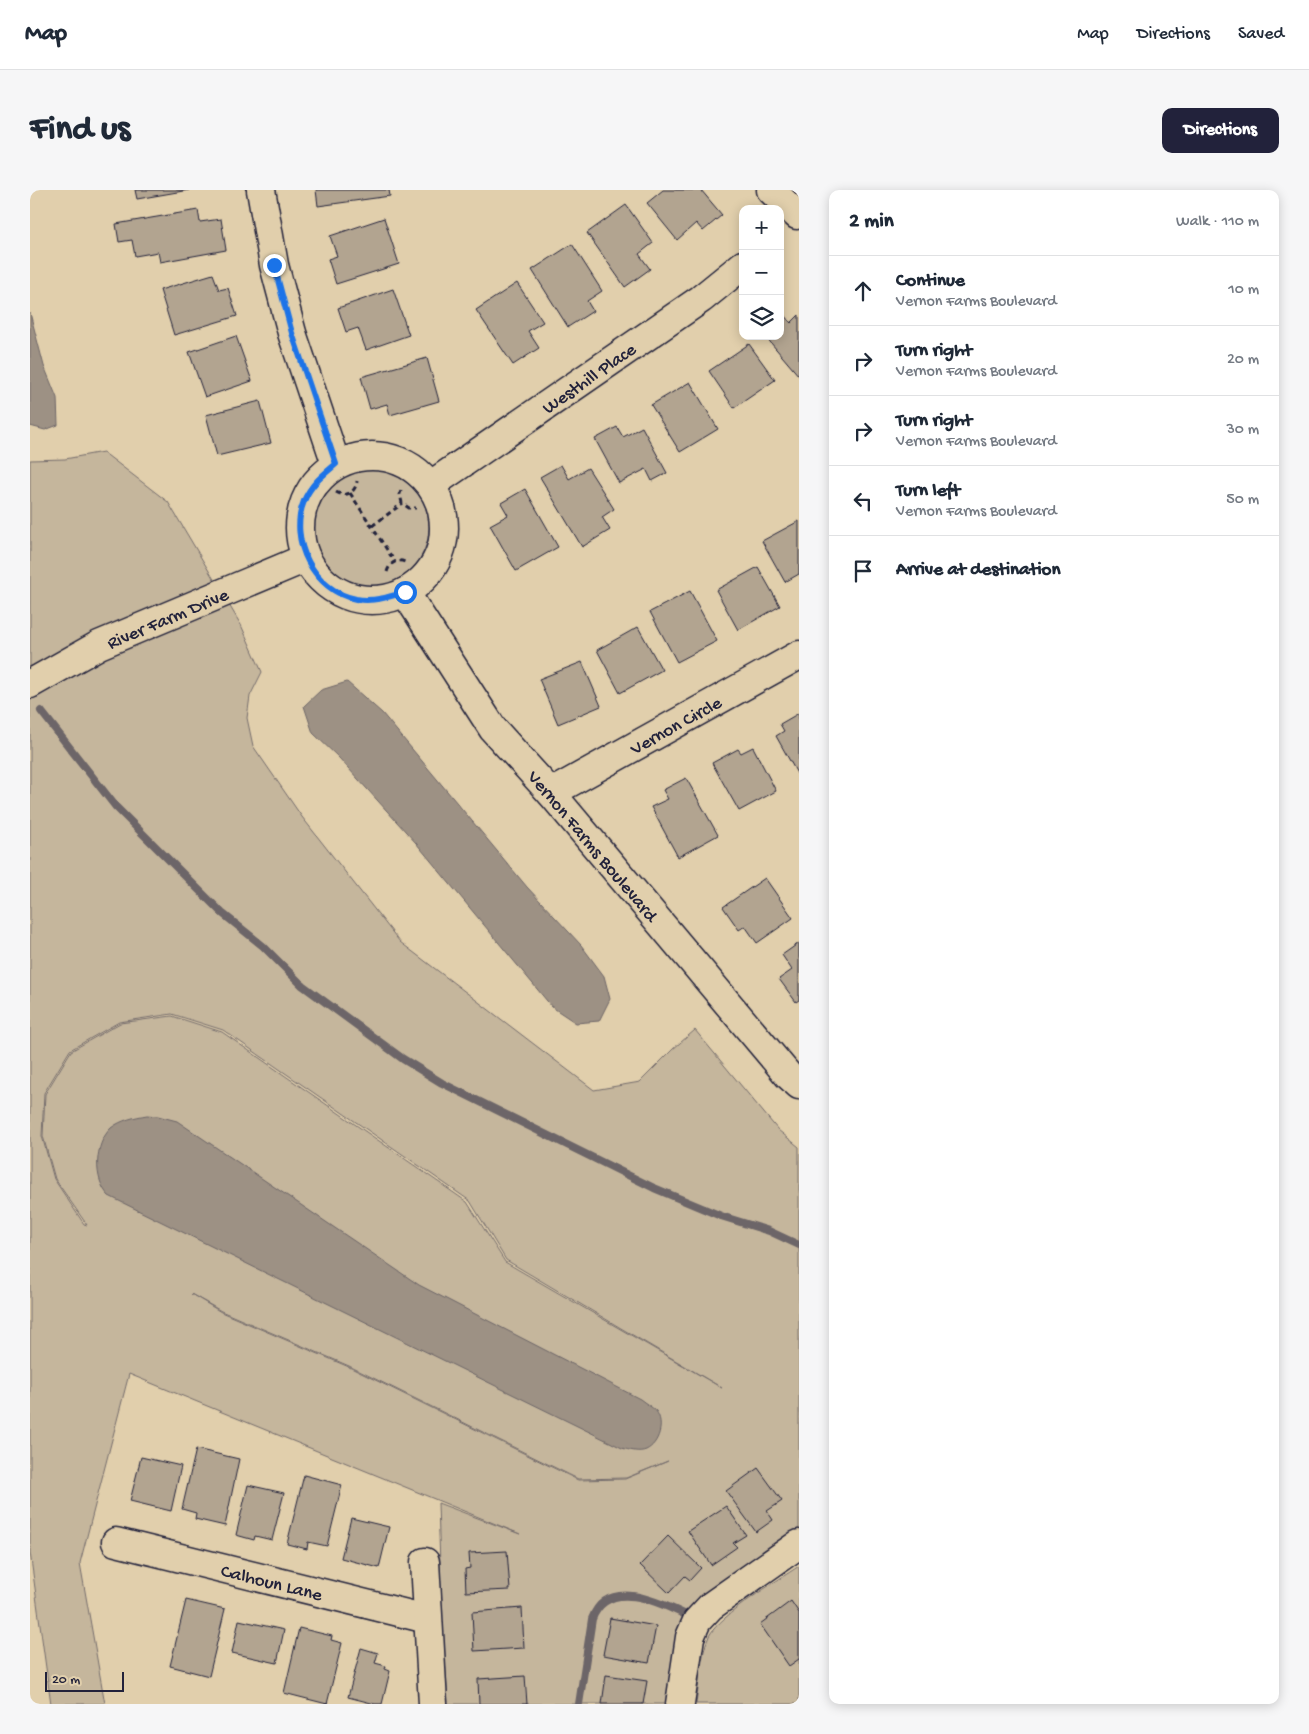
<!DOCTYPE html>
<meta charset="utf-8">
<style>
:root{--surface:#fff;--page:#f6f6f7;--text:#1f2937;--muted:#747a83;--line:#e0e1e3;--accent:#22223b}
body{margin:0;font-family:"Gochi Hand",sans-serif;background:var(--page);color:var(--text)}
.controls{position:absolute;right:15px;top:15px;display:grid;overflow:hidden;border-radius:10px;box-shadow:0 2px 12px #0003}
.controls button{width:45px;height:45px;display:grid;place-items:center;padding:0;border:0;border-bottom:1px solid var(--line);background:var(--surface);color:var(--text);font:25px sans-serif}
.scale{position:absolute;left:15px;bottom:12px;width:79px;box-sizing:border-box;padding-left:5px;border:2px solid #22223b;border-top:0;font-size:14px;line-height:18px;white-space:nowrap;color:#22223b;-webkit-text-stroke:4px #e1cfac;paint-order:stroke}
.stop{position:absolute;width:15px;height:15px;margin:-11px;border:4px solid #1a73e8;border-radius:50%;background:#fff}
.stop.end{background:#1a73e8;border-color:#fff;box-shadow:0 1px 5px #0008}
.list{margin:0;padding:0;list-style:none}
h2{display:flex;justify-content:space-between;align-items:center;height:65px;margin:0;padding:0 20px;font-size:21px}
h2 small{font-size:16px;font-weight:400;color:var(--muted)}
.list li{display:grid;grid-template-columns:32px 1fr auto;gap:15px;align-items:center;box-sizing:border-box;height:70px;padding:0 20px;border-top:1px solid var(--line)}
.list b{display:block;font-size:19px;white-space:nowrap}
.list p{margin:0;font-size:16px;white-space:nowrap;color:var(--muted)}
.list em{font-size:16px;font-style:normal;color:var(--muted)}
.icon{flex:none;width:28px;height:28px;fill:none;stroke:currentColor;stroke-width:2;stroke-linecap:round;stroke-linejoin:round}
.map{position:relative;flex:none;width:769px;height:1514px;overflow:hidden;border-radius:10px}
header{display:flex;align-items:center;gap:30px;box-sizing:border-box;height:70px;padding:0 25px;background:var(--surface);border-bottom:1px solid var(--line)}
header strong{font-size:24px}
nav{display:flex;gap:28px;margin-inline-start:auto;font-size:18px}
.intro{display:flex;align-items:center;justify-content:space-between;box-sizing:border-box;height:120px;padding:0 30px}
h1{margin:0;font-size:35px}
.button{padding:12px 22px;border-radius:10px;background:var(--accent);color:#fff;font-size:18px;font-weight:700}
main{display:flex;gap:30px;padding:0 30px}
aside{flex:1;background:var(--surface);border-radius:10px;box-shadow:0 2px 12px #0003}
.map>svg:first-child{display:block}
.green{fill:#c5b69c;stroke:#746c6c;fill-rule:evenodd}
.water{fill:#9d9184;stroke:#6c6567}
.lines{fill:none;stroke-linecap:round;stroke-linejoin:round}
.stream{stroke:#6c6567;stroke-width:8}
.building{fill:#b2a490;stroke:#22223b}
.minor-casing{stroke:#22223b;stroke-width:31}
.path{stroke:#22223b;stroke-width:3;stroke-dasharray:5 4;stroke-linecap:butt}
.minor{stroke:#e1cfac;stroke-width:28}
.route{stroke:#1a73e8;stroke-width:6}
.labels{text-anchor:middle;stroke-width:4;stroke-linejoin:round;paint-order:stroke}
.street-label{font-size:19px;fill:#22223b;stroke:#e1cfac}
</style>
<header>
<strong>Map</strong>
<nav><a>Map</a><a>Directions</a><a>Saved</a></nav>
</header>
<div class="intro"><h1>Find us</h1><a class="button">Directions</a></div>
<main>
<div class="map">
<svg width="769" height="1514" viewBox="0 0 769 1514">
<rect width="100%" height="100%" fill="#e1cfac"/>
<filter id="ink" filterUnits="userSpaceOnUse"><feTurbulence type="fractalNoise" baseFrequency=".02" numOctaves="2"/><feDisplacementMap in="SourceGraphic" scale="10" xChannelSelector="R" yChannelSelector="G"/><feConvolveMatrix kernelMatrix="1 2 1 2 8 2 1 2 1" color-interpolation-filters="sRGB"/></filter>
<g filter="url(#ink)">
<g class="green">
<path d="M73,262L138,312L211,435L232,482L220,506L217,528L223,556L272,627L370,752L564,900L610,892L643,859L665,840L748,940L769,957V1338L735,1363L641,1486L636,1514H418L411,1408L408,1313L490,1344L99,1184L50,1373L75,1514H21L0,1362V270L35,269ZM142,824L193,840L440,1011L476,1070L692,1198L475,1072L437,1012L192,842L142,826L90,833L41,861L15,904L13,946L25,989L57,1035L54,1034L24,989L12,946L14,903L40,860L89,832ZM161,1104L191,1121L319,1176L548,1289L596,1288L638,1271L595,1289L548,1290L319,1177L191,1122Z"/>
<circle cx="339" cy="337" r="60"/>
<path d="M769,1376V1514H666C669,1495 671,1463 679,1446C690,1425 747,1391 769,1376Z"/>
</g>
<g class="water">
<polygon points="0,123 14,176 27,208 28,235 15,240 0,236"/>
<polygon points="317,492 352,523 497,697 551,755 574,786 580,809 569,831 546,833 522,817 386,653 309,568 283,543 274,516 291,500"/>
<path d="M117,925L128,926L147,931L389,1095L610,1209C615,1213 622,1217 626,1221C635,1233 629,1254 616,1260C609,1263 599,1260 592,1258L79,1006C63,990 64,954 81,938C91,930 105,927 117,925Z"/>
</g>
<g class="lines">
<g class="stream">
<polyline points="11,521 86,617 192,723 233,756 272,795 373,869 412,893 624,998 691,1026 739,1041 769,1055"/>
<path d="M549,1514L562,1429C578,1386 631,1413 658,1426"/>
</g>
</g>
<g class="building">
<polygon points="105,0 159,0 107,9"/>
<polygon points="286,0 359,0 360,6 288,16"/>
<polygon points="633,0 671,0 692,25 673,41 666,33 647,50 617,13"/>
<polygon points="596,15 623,53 609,64 620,79 595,97 557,43"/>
<polygon points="168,20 170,32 191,29 196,60 130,72 128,62 105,66 102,50 89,52 86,34"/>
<polygon points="354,28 369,74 306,94 298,69 307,66 300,46"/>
<polygon points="542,54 572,101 557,111 563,121 538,137 502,80"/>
<polygon points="183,84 189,100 198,98 207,126 144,145 130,100"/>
<polygon points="487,93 513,132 498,141 509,158 483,175 446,120"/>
<polygon points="363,99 379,145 336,160 328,138 316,142 308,118"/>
<polygon points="750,121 761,133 769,125 769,186 735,146 750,146"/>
<polygon points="206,146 222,191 175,207 159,162"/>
<polygon points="719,154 745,190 704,218 679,181"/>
<polygon points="397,168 409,211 360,225 357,214 340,219 331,187"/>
<polygon points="660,192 688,239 650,262 621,215"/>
<polygon points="230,211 241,253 187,266 176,225"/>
<polygon points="587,237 593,247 612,237 637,283 622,291 616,279 589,293 565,249"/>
<polygon points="531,275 539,289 558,278 584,319 572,327 580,340 552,357 510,287"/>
<polygon points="495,299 528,357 486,381 460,335 478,325 471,313"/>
<polygon points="769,331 769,384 755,392 732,351"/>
<polygon points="728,377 750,416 708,440 686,400"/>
<polygon points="660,401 687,451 647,472 620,422"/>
<polygon points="608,437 632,480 590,503 567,460"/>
<polygon points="552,472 571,516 528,534 509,489"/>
<polygon points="769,523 769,587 746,546 754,541 750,534"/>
<polygon points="723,557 746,601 709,621 682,573 708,559 711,563"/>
<polygon points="656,588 688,645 648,667 621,617 638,609 633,600"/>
<polygon points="735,688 763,728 727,753 715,736 709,740 693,717"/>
<polygon points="769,753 769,810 766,812 749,789 762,780 752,765"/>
<polygon points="166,1259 209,1269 195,1336 165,1329 166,1323 152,1319"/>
<polygon points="111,1267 151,1276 141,1321 100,1311"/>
<polygon points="728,1278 752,1311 737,1321 743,1330 726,1342 696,1301"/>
<polygon points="274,1285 312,1295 297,1356 278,1352 277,1359 257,1354"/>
<polygon points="218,1295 254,1303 242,1350 225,1346 224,1350 206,1345"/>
<polygon points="696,1316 716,1345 703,1353 707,1357 681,1375 658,1341"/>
<polygon points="321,1328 359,1337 349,1378 311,1368"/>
<polygon points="638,1346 671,1378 660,1390 655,1386 639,1403 610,1375"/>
<polygon points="477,1361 480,1400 436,1402 435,1379 440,1378 439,1363"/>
<polygon points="156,1410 195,1419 179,1486 140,1476"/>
<polygon points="761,1411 769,1423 769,1469 759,1476 730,1434"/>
<polygon points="492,1418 494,1458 444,1461 442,1422"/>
<polygon points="580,1428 626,1436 619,1473 573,1465"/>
<polygon points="209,1430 254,1440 247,1473 202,1463"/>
<polygon points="269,1438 302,1446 301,1450 312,1453 297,1514 254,1503"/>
<polygon points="331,1458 348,1463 345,1473 356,1476 355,1479 360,1481 352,1514 345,1514 318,1507"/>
<polygon points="576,1485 617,1491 613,1514 572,1514"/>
<polygon points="495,1486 497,1514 449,1514 448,1489"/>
</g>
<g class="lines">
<defs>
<g id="minor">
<polyline points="231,0 244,75 262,143 306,274"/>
<polyline points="741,0 767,25"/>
<circle cx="342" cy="338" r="72"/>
<polyline points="401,295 671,109 713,75"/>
<polyline points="375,402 463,539 521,603 758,885 769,895"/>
<polyline points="0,494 69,455 276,368"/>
<polyline points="521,603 769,465"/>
<polyline points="86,1352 397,1429"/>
<polyline points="395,1372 403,1514"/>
<polyline points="650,1514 660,1447 667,1431 681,1416 769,1354"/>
</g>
</defs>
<use href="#minor" class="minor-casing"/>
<g class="path">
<polyline points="371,300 370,304 372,313 379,318 386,318"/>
<path d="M306,302C316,308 326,302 327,291"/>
<polyline points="320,303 365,372"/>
<polyline points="342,336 373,313"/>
<path d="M357,382C360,372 368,368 377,373"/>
</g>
<use href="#minor" class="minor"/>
</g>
</g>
<g class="lines" filter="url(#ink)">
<path class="route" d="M244,75L262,143L306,274C293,285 281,294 274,311C258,350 284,401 326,409C344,412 359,407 375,402"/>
</g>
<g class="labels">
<g class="street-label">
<text transform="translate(558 187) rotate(-35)" y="7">Westhill Place</text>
<text transform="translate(137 427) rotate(-23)" y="7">River Farm Drive</text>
<text transform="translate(645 534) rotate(-29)" y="7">Vernon Circle</text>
<text transform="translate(564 655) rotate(50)" y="7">Vernon Farms Boulevard</text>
<text transform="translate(242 1391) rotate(14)" y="7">Calhoun Lane</text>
</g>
</g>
</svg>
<div class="controls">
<button>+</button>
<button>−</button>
<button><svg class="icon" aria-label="layers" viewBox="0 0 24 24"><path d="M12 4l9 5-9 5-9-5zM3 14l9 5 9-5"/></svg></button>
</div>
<div class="scale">20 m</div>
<div class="stop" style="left:375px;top:402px"></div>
<div class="stop end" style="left:244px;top:75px"></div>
</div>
<aside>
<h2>2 min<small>Walk · 110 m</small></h2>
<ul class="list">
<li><svg class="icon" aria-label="ahead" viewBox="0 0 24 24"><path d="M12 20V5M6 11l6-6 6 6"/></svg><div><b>Continue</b><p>Vernon Farms Boulevard</p></div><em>10 m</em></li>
<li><svg class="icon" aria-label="right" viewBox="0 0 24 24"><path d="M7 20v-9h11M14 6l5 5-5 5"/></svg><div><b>Turn right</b><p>Vernon Farms Boulevard</p></div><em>20 m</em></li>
<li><svg class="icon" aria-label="right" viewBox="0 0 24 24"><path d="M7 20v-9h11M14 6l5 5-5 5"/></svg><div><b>Turn right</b><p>Vernon Farms Boulevard</p></div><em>30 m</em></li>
<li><svg class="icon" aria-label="left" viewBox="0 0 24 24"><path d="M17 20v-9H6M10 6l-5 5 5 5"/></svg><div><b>Turn left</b><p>Vernon Farms Boulevard</p></div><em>50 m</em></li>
<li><svg class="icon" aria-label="arrive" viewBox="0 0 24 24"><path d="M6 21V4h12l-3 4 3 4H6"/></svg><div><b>Arrive at destination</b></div></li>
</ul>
</aside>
</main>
